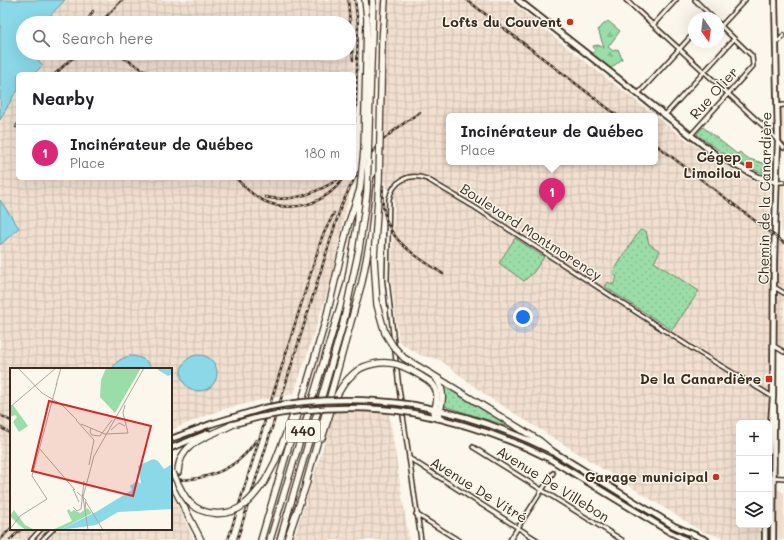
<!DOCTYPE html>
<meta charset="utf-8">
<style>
:root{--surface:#fff;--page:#f6f6f6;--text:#202124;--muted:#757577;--line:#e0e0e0;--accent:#db2777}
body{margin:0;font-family:Mali,sans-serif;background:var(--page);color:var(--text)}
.controls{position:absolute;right:12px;bottom:12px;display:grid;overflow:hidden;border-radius:6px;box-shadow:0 4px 16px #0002}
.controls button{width:36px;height:36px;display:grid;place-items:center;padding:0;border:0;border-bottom:1px solid var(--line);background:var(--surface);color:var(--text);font:20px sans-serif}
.compass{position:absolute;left:688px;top:12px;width:36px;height:36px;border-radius:50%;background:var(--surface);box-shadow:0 4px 16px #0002;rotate:166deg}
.you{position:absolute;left:523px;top:317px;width:14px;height:14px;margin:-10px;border:3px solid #fff;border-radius:50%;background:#1a73e8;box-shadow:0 0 0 6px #1a73e833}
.badge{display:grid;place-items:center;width:26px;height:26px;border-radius:50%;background:var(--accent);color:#fff;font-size:13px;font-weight:700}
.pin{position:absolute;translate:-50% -33px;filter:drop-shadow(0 1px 2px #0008)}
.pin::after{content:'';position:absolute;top:21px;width:14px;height:12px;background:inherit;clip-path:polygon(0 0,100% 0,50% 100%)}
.popup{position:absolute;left:446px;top:113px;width:212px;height:52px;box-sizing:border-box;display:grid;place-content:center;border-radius:6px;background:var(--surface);filter:drop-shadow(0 1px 3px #0005);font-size:13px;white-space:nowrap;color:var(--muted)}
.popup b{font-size:15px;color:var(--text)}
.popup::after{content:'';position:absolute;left:50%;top:100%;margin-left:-8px;border:8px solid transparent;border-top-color:var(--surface)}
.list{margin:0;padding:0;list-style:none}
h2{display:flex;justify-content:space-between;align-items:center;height:52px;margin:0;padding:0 16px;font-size:17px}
h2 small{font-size:13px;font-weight:400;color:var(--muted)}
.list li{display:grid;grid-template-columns:26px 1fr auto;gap:12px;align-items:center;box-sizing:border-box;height:56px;padding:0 16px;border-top:1px solid var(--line)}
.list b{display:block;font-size:15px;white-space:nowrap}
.list p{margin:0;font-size:13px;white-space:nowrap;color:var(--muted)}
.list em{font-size:13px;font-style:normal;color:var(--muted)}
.icon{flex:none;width:22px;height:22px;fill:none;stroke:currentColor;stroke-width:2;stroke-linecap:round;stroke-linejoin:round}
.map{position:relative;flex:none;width:784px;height:540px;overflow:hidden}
.search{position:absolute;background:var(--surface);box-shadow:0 4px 16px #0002;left:16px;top:16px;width:340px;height:44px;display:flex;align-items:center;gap:10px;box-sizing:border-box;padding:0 14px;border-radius:22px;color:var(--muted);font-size:15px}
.panel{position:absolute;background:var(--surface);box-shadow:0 4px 16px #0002;left:16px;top:72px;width:340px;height:108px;border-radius:6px}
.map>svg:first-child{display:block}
.built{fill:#f1e0d0}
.industrial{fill:url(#industrial-grid);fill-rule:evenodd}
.grass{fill:url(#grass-dots);stroke:#6a8463}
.forest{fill:url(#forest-firs);stroke:#6a8463}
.water{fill:#8ad8e8;stroke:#6a9297}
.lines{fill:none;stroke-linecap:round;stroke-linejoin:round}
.minor-casing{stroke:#3b2a1e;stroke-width:6}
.secondary-casing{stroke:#3b2a1e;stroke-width:8}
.motorway-casing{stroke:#3b2a1e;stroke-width:8}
.minor{stroke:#fbf7ec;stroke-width:3}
.secondary{stroke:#fbf7ec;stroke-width:4.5}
.motorway{stroke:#fbf7ec;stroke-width:5.5}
.rail-casing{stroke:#3b2a1e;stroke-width:2.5}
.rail{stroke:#fbf7ec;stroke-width:1;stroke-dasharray:3;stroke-linecap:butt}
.secondary-bridge-casing{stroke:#3b2a1e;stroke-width:8;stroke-linecap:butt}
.motorway-bridge-casing{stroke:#3b2a1e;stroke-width:8;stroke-linecap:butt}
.secondary-bridge{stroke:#fbf7ec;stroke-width:4.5}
.motorway-bridge{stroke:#fbf7ec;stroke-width:5.5}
.poi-dot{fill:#c8321e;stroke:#fbf7ec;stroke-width:1.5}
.labels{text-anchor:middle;stroke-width:3;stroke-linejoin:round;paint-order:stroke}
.shield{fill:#fbf7ec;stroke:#75685c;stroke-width:1}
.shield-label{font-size:13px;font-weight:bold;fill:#3b2a1e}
.poi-label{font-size:14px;font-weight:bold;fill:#3b2a1e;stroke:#fbf7ec;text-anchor:end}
.street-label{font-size:14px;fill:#3b2a1e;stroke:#fbf7ec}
.inset-road{fill:none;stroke:#aea59a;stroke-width:1}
.view{fill:#d62828;fill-opacity:0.15;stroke:#d62828;stroke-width:2}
.inset-edge{fill:none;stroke:#3b2a1e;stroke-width:2}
</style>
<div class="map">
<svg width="784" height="540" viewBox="0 0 784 540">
<defs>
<pattern id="industrial-grid" width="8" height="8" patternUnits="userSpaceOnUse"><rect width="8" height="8" fill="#f1e0d0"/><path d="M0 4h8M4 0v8" fill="none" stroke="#d0c0b2"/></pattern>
<pattern id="grass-dots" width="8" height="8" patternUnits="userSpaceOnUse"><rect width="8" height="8" fill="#9adda8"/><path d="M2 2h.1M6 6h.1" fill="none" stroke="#86be90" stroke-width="1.8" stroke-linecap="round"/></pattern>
<pattern id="forest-firs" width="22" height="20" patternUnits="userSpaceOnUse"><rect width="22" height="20" fill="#9adda8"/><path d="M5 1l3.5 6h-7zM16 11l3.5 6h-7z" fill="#86be90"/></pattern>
</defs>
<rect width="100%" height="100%" fill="#fbf7ec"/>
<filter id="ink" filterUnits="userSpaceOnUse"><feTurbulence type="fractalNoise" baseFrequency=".025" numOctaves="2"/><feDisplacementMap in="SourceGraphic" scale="8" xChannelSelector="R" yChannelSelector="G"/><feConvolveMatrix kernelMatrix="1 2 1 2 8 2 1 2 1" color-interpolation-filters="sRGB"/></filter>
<g filter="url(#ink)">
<g class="built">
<polygon points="784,105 784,145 783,147 778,141 777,106"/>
<polygon points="783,183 784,183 784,233 782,231 781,235 781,186"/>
<polygon points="774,487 784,493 784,540 773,540"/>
</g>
<g class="industrial">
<polygon points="65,0 356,0 354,82 354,74 34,74 43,65 31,53 349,53 349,23 43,23"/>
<path d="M379,0H509L573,52L688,141L740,174L771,189L768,233L784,245V352L775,346L769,423H739V525H762L760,540H730L701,531L487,396L440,360L420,355L399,342L391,279L394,201L377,168V43ZM449,116H655V162H449Z"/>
<polygon points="18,91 18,178 351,178 351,187 329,287 294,394 261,400 220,410 171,430 171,369 11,369 11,529 171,529 171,492 194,540 0,540 0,245 19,228 0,200 0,120 14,95"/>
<polygon points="340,409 382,410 389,413 409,540 293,540 334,413"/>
</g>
<g class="grass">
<path d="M703,127L737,154L740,152L746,158L769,165V167L771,168L770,172L765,174C740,164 717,151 697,134Z"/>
<polygon points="640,230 646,231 649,244 660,251 654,262 699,291 672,330 605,287 608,282 613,285 617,277 614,275 613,272"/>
<polygon points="515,238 544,257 533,273 524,281 499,263"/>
<polygon points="443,383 511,425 511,427 444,406 442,385"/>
</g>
<polygon class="forest" points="608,21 620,31 608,47 613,51 618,49 622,59 609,70 592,54 595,50 593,46 598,45 604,48 598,29"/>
<g class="water">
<polygon points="0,0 65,0 43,23 23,23 23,53 31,53 43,65 34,74 18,74 18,91 14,95 0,120"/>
<polygon points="0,200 19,228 0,245"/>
<circle cx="199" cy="373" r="18"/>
<path d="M131,356C141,357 148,360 152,369H112C116,361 123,357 131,356Z"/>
</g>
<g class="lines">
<defs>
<g id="minor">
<polyline points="626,0 771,133 784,148"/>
<polyline points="695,0 713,18"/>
<polyline points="653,25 676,0"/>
<polyline points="721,26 745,0"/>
<polyline points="776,44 784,35"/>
<polyline points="638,94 694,33"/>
<polyline points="777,106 784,105"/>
<polyline points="665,115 734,39"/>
<polyline points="691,135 753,66 752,56 718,23"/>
<polyline points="777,182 784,182"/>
<polyline points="774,287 784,293"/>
<polyline points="774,346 784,352"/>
<polyline points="473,447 622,540"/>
<polyline points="409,458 537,540"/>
<polyline points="769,477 784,478"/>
<polyline points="416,514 458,540"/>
<polyline points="31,540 41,529"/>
<polyline points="42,540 53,529"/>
<path d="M421,540L399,388L387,280L389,199C393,181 409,172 427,179L476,208L693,349L773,397"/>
<polyline points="510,540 553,473"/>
</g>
<g id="secondary">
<polyline points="518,0 716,155 758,177 777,182"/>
<path d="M414,405C463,414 508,429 552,451L674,526L706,540"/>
<path d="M413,413C460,422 507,437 550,459L670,532L686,540"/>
<polyline points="230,425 260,417"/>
<polyline points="171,439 211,424 264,408"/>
<polyline points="171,448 208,433"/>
<polyline points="769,451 773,397 774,259 778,141 775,0"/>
<polyline points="765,540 765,525"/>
<polyline points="773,540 774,406"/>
</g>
<g id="motorway">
<polyline points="365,0 367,18"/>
<polyline points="382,43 385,0"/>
<polyline points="431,374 540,441 552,451"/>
<path d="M436,378C446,391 442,404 438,418"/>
<path d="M429,381C442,391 436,404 433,417"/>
<path d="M322,438C332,409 335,385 361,368"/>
<path d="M178,472C179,442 209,436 232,425"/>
<polyline points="265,481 275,462 296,408"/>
<polyline points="171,482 201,540"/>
<polyline points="306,483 362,282 371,235 377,179"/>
<polyline points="261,540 326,319 348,225 360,189"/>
<polyline points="270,540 347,284 358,221 359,198"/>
<polyline points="280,540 343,324"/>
<polyline points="287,540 307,482"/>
</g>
</defs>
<use href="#minor" class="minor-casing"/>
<use href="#secondary" class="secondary-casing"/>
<use href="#motorway" class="motorway-casing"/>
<use href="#minor" class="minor"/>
<use href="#secondary" class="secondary"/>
<use href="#motorway" class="motorway"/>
<defs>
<g id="rail">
<polyline points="348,0 353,60"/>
<polyline points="467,0 618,116"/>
<polyline points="86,23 93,11"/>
<polyline points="100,23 122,0"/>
<polyline points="116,53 150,74"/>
<polyline points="55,74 71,59 84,53"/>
<polyline points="354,123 356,106 358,25 355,0"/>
<polyline points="16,127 18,124"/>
<polyline points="655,144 784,243"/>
<path d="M236,178C244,187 253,196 264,201C292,214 326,204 343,178"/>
<path d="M383,186C378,235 407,250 443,274"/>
<path d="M265,197C290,203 316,193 337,180"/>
<polyline points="0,415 11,421"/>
<polyline points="0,427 11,434"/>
<path d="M171,480C205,481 238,470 256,440"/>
<polyline points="0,540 11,528"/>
<polyline points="10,540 21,529"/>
<polyline points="228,540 322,237 334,213"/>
<path d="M237,540L341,206C351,185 362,162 378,145C390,132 406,122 420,112"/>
</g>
</defs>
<use href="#rail" class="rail-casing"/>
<use href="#rail" class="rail"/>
<defs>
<g id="secondary-bridge">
<path d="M264,408C313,398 365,398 414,405"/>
<path d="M260,417C310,407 363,405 413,413"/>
</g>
<g id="motorway-bridge">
<polyline points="382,43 379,182 374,258 377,305 385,333 393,346 404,358 431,374"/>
<polyline points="360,189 364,150 367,18"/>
<polyline points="343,324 359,249 367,192 373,0"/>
<path d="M361,368C389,356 406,366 429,381"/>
<path d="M173,473C177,482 182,494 189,502C204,517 229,517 245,504C253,498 259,489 265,481"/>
</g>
</defs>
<use href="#secondary-bridge" class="secondary-bridge-casing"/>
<use href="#motorway-bridge" class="motorway-bridge-casing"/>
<use href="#secondary-bridge" class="secondary-bridge"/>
<use href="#motorway-bridge" class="motorway-bridge"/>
</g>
</g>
<g class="poi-dot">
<circle cx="570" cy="22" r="4"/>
<rect x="745" y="161" width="8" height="8" rx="2"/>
<rect x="765" y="375" width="8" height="8" rx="2"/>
<circle cx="716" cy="477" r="4"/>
</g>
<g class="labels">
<rect class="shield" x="286" y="420" width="34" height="22" rx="3"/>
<g class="shield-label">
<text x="303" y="436">440</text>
</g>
<g class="poi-label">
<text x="562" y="27">Lofts du Couvent</text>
<text x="741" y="162">Cégep<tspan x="741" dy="16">Limoilou</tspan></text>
<text x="761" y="384">De la Canardière</text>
<text x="708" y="482">Garage municipal</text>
</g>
<g class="street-label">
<text transform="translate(714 93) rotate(-48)" y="5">Rue Olier</text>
<text transform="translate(765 198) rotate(-89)" y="5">Chemin de la Canardière</text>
<text transform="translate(531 232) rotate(33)" y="5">Boulevard Montmorency</text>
<text transform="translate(553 484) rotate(32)" y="5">Avenue De Villebon</text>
<text transform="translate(479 490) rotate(32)" y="5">Avenue De Vitré</text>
</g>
</g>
<g transform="translate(10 368)">
<rect width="162" height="162" fill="#fbf7ec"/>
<path d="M96,0H131L105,45L90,29L91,12ZM3,37L18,58L9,64L3,54L7,49L5,47L0,49V39ZM77,140L82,145L50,162H42L62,153L57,143L59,141L61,144L64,142L70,145ZM4,142L15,157L25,162H16L9,157L0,148Z" fill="#9adda8"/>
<path d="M162,0V6L158,8L148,2V0ZM143,91L148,93L154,101L162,96V141L108,144L86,157L50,162L86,144L122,122L120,118L127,113L131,116L128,98Z" fill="#8ad8e8"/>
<path class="inset-road" d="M8,0L32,25L52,37L67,52M46,17L51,0M115,37L113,45L118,65M0,39L46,0M66,52L84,72L79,97M71,56L95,66L118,65M81,60L80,64L82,67L90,68L102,52M101,62L109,55L115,58M29,80L65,122M63,121L69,134M67,124L76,132L75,141M76,134L93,162M63,139L67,143L71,141L74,113M0,161L10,148L37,131L22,108L47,15M78,162L73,129L84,88L134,0"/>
<path class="view" d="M39,33L141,58L123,128L22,103Z"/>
<rect width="162" height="162" class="inset-edge"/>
</g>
</svg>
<div class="controls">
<button>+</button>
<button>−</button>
<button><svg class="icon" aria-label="layers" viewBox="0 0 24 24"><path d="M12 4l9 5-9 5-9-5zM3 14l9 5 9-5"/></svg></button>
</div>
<svg class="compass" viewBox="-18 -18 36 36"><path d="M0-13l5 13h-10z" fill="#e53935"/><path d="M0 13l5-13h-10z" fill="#757577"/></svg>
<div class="you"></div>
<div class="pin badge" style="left:552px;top:211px">1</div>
<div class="popup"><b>Incinérateur de Québec</b>Place</div>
<div class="search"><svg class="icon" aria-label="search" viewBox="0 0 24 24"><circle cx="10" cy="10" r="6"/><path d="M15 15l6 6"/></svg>Search here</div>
<section class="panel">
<h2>Nearby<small></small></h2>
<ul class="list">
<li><span class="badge">1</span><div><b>Incinérateur de Québec</b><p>Place</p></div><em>180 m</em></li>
</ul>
</section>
</div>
